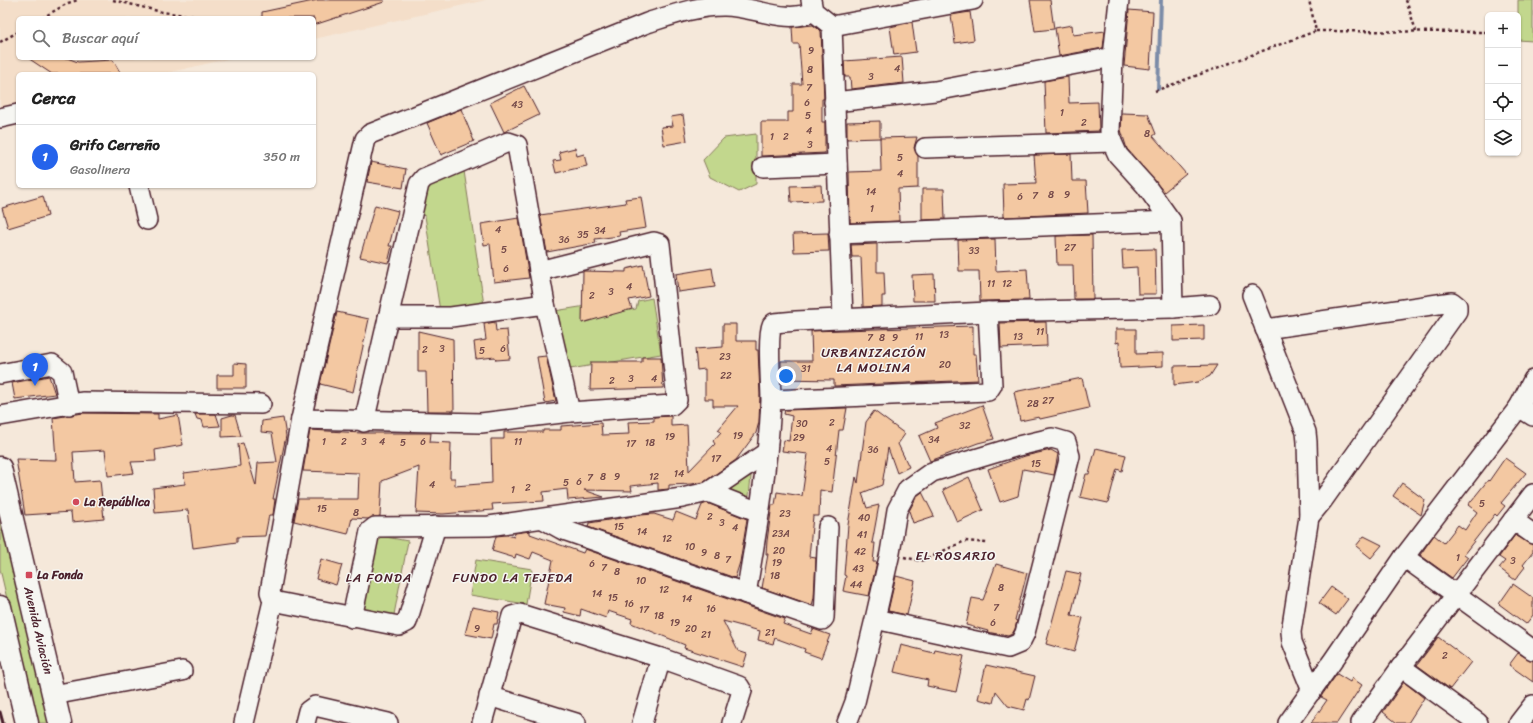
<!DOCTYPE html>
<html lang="es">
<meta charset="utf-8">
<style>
:root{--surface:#fff;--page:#f6f6f6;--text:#222;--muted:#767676;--line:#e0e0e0;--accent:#2563eb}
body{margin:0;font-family:Sriracha,sans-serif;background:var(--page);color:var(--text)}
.controls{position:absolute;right:12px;top:12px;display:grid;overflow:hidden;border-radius:6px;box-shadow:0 1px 3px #0004}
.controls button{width:36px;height:36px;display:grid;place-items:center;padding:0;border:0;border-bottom:1px solid var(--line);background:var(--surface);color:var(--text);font:20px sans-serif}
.you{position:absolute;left:786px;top:376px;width:14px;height:14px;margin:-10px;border:3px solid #fff;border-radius:50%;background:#1a73e8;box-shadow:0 0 0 6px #1a73e833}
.badge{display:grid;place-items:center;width:26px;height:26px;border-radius:50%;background:var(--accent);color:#fff;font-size:13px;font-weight:700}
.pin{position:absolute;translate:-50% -33px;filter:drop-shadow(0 1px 2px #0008)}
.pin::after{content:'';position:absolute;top:21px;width:14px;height:12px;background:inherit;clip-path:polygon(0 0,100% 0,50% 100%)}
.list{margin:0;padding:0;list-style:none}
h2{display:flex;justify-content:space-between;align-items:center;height:52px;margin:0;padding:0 16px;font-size:17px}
h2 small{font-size:13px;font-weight:400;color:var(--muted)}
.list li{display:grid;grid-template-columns:26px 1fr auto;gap:12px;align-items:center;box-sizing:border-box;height:64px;padding:0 16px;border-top:1px solid var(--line)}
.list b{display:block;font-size:15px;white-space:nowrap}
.list p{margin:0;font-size:13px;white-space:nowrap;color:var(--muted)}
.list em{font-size:13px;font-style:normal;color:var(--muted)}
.icon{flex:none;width:22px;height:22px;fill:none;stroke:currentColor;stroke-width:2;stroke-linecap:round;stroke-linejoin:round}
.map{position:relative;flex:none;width:1533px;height:723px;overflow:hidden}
.search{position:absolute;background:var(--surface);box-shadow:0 1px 3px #0004;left:16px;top:16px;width:300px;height:44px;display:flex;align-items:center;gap:10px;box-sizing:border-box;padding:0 14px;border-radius:6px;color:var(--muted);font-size:15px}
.panel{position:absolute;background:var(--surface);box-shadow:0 1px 3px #0004;left:16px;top:72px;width:300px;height:116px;border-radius:6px}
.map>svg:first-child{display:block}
.built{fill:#f4dec9}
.green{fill:#c2d78d;stroke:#867b5c}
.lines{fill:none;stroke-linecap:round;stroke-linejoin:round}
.stream{stroke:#7c8ca8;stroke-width:4}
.building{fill:#f3c8a2;stroke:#4a1f2b}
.minor-casing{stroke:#4a1f2b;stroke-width:22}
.major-casing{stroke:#4a1f2b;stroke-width:25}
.path{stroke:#4a1f2b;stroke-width:2.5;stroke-dasharray:3 3;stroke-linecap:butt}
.minor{stroke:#f6f6f2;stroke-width:19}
.major{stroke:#f6f6f2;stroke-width:22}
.rail{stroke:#4a1f2b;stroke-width:3}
.poi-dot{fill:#d1495b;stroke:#f6f6f2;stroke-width:1.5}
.labels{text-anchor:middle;stroke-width:3;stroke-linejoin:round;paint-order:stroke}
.number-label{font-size:10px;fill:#744949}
.poi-label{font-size:12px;font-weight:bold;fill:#4a1f2b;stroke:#f6f6f2;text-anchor:start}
.street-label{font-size:12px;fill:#4a1f2b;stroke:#f6f6f2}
.neighbourhood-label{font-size:13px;letter-spacing:1px;fill:#4a1f2b;stroke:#f6f6f2}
</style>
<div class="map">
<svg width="1533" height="723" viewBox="0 0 1533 723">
<rect width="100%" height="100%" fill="#f5e8da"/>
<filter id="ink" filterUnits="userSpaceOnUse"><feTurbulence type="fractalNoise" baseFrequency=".025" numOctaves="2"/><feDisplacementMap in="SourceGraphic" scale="8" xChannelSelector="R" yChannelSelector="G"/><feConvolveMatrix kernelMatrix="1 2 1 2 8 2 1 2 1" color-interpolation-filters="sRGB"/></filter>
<g filter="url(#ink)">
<polygon class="built" points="0,0 486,0 314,39 314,18 18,18 18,58 232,58 162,74 18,74 18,107 0,111"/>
<g class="green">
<polygon points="1518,0 1533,0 1533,41 1518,40"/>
<polygon points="756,134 756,184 739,192 710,177 703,160 724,138"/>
<polygon points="464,171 484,305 440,311 425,216 416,213 424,186"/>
<polygon points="652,298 661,354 552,372 542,313 586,306 588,317 636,309 638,301"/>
<polygon points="752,467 749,496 742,499 718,493"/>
<polygon points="0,513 52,723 36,723 0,569"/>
<polygon points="363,533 408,541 393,620 348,612"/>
<polygon points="476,560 532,569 526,604 470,595"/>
</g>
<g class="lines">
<polyline class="stream" points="1158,89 1161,0"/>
</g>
<g class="building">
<polygon points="318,0 384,0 384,2 314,25 314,18 262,18 262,12"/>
<polygon points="1030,0 1050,0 1054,29 1035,31"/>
<polygon points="1129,10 1153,12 1150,69 1124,66"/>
<polygon points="970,12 974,40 955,43 951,15"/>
<polygon points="912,22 916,52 894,55 890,27"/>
<polygon points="813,25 821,31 824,99 822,99 822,122 825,122 825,153 761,156 761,122 788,122 788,112 793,112 793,84 802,84 799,44 793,44 792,27"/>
<polygon points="1072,25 1073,35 1105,31 1103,48 1059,56 1055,28"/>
<polygon points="902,57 904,83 851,89 850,77 845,77 844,61"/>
<polygon points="28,58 67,58 78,62 113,60 121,74 52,74"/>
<polygon points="1068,77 1069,103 1098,102 1099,131 1046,133 1044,81"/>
<polygon points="524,86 539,115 504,132 490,103"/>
<polygon points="461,109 474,141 441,155 427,123"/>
<polygon points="1122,113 1148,114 1156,134 1153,136 1186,174 1164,192 1127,149 1121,130"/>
<polygon points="683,115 687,141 664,145 661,127 673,126 671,117"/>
<polygon points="880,121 880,138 847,139 847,122"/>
<polygon points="917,137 914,148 918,156 918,188 898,189 899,221 850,223 849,172 881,171 880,138"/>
<polygon points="575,148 577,156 584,154 587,166 556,173 553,161 561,160 559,152"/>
<polygon points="1071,154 1072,181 1086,181 1088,213 1004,217 1003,184 1036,183 1034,155"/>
<polygon points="371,162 406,169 403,188 367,182"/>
<polygon points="821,185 822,201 791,202 790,186"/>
<polygon points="922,189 944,189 945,219 922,220"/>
<polygon points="43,196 48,216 8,228 2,208"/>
<polygon points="641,197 646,228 619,232 620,236 595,239 596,243 547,252 540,215 626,203 625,199"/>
<polygon points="375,205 398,211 389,246 392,246 388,263 360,257"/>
<polygon points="519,218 529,278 494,282 490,244 484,245 481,224"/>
<polygon points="828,233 829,251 794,252 793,234"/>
<polygon points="1092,235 1093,299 1074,299 1073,265 1057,265 1056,236"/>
<polygon points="995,239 996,271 1027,269 1029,300 980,301 979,271 959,271 958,240"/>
<polygon points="877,244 877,272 884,272 885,296 882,296 882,306 863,307 861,257 852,257 851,245"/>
<polygon points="1155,249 1156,294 1138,294 1137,267 1123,268 1122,250"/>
<polygon points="643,265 649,296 629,300 632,309 582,323 583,271 626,272 626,269"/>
<polygon points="712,268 715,287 678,292 676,274"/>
<polygon points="934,274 935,301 913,301 912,275"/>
<polygon points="337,312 369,319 353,392 320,384"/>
<polygon points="495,322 496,331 507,330 510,359 496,360 495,357 476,359 474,342 486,340 484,324"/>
<polygon points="1046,322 1047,346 1001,348 1000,323"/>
<polygon points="723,324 736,324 736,341 756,341 756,350 758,350 760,394 759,422 756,433 736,460 704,482 692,484 669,485 669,489 658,490 658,483 631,486 632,491 584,490 604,497 568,500 567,489 543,492 544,501 492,504 493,510 443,514 416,513 419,467 382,481 380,516 368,519 352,518 348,534 294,521 298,499 358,499 359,473 303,471 310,430 362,433 431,433 430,442 451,443 450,478 455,478 455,486 492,483 491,439 504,439 504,432 543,432 543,430 561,430 561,426 601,423 602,435 629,434 628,422 654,421 654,417 671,416 671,426 687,425 689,471 715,444 713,441 721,432 718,430 738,406 713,406 713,399 705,399 705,369 697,370 695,349 723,347"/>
<polygon points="1204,325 1204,340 1173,341 1173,326"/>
<polygon points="973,326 973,354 976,354 978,380 834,386 834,380 781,379 781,361 812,361 811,331"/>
<polygon points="1116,329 1136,329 1136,354 1163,353 1163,366 1120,368 1119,342 1116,343"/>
<polygon points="418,331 453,339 454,411 427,411 426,372 418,372"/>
<polygon points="546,356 556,401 545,403 537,357"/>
<polygon points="642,357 661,357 663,388 590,390 591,362 642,362"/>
<polygon points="234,363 246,364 246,388 217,388 217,375 234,375"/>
<polygon points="1217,365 1210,376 1198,382 1174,385 1174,366"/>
<polygon points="49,376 55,394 15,399 12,383"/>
<polygon points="1082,378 1089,408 1040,419 1039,417 1020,421 1014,392"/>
<polygon points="982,405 994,439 978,443 930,461 919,436 937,428 935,423"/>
<polygon points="847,408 843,430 839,430 832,492 820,490 819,516 813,516 809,557 816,558 814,598 812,605 762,588 768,554 766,554 767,541 772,505 775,505 777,492 802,496 808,454 782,451 784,440 789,441 792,416 784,414 785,410"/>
<polygon points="874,411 905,434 898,444 909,467 897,473 888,448 882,485 862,493 867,508 879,505 872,543 875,543 873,562 877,562 869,596 843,591 846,576 844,575 848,525 856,477 858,483 866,422"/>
<polygon points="83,413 158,414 158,419 178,415 183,445 155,450 156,461 131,462 134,473 108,476 105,450 73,452 75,482 100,480 104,519 72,522 71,512 25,515 16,459 56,460 53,418"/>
<polygon points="195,414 216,414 220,426 204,427 202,420 197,419"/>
<polygon points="232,415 235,415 241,436 222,437 222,418"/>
<polygon points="283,418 286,436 273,499 275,499 273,515 269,515 265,536 237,537 237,542 193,548 188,510 155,513 153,488 185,484 184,473 240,466 238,444 243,443 256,486 258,463 277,462 272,433 261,432 262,421"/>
<polygon points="1096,448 1126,455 1122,471 1117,469 1108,503 1080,497 1086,474 1089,474"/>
<polygon points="1051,450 1058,454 1054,475 1023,469 1018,496 1000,502 988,469 1025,456"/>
<polygon points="1505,458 1526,473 1501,503 1505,506 1497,516 1495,514 1464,554 1468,557 1452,578 1420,555 1434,535 1444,543 1458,525 1465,530 1477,512 1468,505 1488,480 1489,481"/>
<polygon points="969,477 983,510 957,522 943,490"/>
<polygon points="1402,483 1425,500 1421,515 1393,496"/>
<polygon points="922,492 934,516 913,523 909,511 917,496"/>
<polygon points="707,503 747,519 740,562 735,578 588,527 589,523 641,515 654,514 673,520 676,512 696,520 702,505"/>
<polygon points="530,531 530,534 583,553 585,549 785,619 783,624 811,634 813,629 830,635 821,658 804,652 805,649 775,638 773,644 758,640 760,631 723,621 738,651 747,654 743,667 684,648 685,645 631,623 632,619 608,611 606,618 581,609 580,616 564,612 565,608 544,604 553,560 533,552 530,559 516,554 515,558 492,551 496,536 507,535 514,537 515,533"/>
<polygon points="1515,535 1533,545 1533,552 1523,565 1525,567 1515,580 1499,568 1505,561 1499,557"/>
<polygon points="1364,536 1382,545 1371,558 1356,546"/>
<polygon points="321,559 342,565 336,585 316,579"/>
<polygon points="996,564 1027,573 1015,620 1017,621 1015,629 1012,634 1008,636 987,632 988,631 966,625 972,598 983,600"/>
<polygon points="1066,571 1081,574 1071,615 1083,618 1074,652 1046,644"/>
<polygon points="896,576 915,581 907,615 888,611"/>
<polygon points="1513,584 1533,598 1533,615 1526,624 1499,604"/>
<polygon points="1331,587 1348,599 1336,615 1319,603"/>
<polygon points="472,607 499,612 497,624 494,624 491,639 465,634"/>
<polygon points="1438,637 1471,662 1450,689 1417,665"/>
<polygon points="901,645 934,653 935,650 964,656 956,692 927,686 928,680 894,672"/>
<polygon points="1518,653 1533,661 1533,682 1509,665"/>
<polygon points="986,665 1035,676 1029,700 1027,699 1024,710 1008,706 996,691 993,703 978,699"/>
<polygon points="1337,674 1350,682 1352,678 1362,685 1337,723 1311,723 1327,700 1321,697 1322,695"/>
<polygon points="1404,682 1424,698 1408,723 1397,723 1383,712"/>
</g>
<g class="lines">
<defs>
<g id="minor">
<polyline points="811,0 813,11 832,26 843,318"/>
<polyline points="1119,0 1113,57 1110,131 1112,142 1118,155 1146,186 1171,221 1173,308"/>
<polyline points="832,26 973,0"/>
<polyline points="834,102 935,91 1113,57"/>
<polyline points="0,118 18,114"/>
<polyline points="925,148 1112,142"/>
<polyline points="763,167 837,164"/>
<polyline points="139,186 147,220"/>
<polyline points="839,234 1171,221"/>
<polyline points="1252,295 1306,432 1307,442 1309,517 1291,632 1292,642 1312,691"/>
<polyline points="988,312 1173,308 1210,305"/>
<polyline points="388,317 451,317 545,304"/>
<polyline points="1265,329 1452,302 1457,306 1457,311 1323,500 1309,517"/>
<polyline points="0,374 52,364 62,372 69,405"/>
<polyline points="1519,407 1533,416"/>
<polyline points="0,416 82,402 261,404"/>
<polyline points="301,419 481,423 570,412 672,405 677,400 660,244 654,242 539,271"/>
<polyline points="364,422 419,184 424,178 508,142 517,145 545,304 570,412"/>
<polyline points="708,492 759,512"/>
<polyline points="543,519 561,529 822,620 824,618 828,527"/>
<polyline points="1513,520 1533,534"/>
<polyline points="1404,557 1533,650"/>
<path d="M746,594C757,530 768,466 771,401C771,385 767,336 772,325L774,323L796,321L988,312L992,385L988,391L771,400"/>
<polyline points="273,601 399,626 407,622 436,526"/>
<polyline points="352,618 370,531 375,527 489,526 682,498 708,492 767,452"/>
<polyline points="1401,667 1478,723"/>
<polyline points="53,695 182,671"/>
<polyline points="489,696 576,723"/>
<path d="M244,723L273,601L270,592L301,419L365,139L370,134L647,23C672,15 697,6 723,6C751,5 788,26 813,11"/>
<polyline points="305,723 308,711 315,706 388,723"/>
<polyline points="482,723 512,616 520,614 661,658 739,686 742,691 732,723"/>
<polyline points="642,723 661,658"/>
<polyline points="847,723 855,702 875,619 890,553 897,510 908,489 932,472 1018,446 1052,438 1066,442 1070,456 1025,633 1020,643 1008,648 875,619"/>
<polyline points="1288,723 1332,662 1404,557 1519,407 1533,380"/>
<polyline points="1361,723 1401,667 1533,494"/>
<polyline points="1519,723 1533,705"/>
</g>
<g id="major">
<path id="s1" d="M0,468L60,723"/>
<polyline points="0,607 27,723"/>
</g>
</defs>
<use href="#minor" class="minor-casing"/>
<use href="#major" class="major-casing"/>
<g class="path">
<polyline points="113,0 162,12 207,18"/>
<polyline points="1406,0 1416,31"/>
<polyline points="42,18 68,3 78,0"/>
<polyline points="1316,31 1488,32"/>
<polyline points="0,42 18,32"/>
<polyline points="1155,91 1316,31 1309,0"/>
<polyline points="904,557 921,561 965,541 987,543"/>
</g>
<use href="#minor" class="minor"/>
<use href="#major" class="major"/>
<polyline class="rail" points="0,712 3,723"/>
</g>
</g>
<g class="poi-dot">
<circle cx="76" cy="502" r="4"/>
<rect x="25" y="571" width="8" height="8" rx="2"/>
</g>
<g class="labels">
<g class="number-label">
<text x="811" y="54">9</text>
<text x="897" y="72">4</text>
<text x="810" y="73">8</text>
<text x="871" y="80">3</text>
<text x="809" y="91">7</text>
<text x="807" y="106">6</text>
<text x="517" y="108">43</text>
<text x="1062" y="116">1</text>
<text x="808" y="119">5</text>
<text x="1084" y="126">2</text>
<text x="809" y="134">4</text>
<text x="1147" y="137">8</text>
<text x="772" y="140">1</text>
<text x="786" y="140">2</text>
<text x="810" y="148">3</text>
<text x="900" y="161">5</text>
<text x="900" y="177">4</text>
<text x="871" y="195">14</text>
<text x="1051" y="198">8</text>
<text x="1067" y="198">9</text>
<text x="1035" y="199">7</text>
<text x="1020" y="200">6</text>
<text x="872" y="212">1</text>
<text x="498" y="233">4</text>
<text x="600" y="234">34</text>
<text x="583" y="238">35</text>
<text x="564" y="243">36</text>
<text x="1070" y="251">27</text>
<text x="504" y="253">5</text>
<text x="974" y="254">33</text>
<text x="506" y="272">6</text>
<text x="991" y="287">11</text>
<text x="1007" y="287">12</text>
<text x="629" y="290">4</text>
<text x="611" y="295">3</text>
<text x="592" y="299">2</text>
<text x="1040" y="335">11</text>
<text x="944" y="338">13</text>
<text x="919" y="340">11</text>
<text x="1018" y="340">13</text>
<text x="870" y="341">7</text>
<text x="882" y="341">8</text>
<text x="895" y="341">9</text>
<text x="442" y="352">3</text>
<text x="503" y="352">6</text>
<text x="425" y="353">2</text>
<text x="482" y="354">5</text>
<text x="725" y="360">23</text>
<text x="945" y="368">20</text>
<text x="806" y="372">31</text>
<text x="726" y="379">22</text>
<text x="631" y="382">3</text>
<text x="654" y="382">4</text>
<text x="612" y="384">2</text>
<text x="1048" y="404">27</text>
<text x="1033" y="407">28</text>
<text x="832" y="426">2</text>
<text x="802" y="427">30</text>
<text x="965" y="429">32</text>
<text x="738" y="439">19</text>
<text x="670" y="440">19</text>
<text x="799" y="441">29</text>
<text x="934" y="443">34</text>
<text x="324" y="445">1</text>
<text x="344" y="445">2</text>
<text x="364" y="445">3</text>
<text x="382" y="445">4</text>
<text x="423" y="445">6</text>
<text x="518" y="445">11</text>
<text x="403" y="446">5</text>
<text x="650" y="446">18</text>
<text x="631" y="447">17</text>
<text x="829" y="452">4</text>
<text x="873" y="453">36</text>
<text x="716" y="462">17</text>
<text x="827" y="465">5</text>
<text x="1036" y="467">15</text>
<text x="679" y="477">14</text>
<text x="603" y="480">8</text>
<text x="617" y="480">9</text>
<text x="654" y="480">12</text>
<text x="590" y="481">7</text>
<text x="579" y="485">6</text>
<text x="566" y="486">5</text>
<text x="432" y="488">4</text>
<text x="528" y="491">2</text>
<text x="513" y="493">1</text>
<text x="1482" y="507">5</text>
<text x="322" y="512">15</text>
<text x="356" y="516">8</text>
<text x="785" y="517">23</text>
<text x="710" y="520">2</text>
<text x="864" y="521">40</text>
<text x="722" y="526">3</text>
<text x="619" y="530">15</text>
<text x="735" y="531">4</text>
<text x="642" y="535">14</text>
<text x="781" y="537">23A</text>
<text x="862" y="538">41</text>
<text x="667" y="542">12</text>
<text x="690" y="550">10</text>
<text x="779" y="554">20</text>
<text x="860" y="555">42</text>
<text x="704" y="556">9</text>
<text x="717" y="559">8</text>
<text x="1458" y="561">1</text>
<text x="728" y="563">7</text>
<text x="1513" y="564">3</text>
<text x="777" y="566">19</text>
<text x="592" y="567">6</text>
<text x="604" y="571">7</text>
<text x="858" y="572">43</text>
<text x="617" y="575">8</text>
<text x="775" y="579">18</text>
<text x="641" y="584">10</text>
<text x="856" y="588">44</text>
<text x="1001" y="591">8</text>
<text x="664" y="593">12</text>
<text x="597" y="597">14</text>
<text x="613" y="601">15</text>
<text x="687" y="602">14</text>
<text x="629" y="607">16</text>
<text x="996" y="611">7</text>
<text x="711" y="612">16</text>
<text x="644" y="613">17</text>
<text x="659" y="619">18</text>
<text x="675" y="626">19</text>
<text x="993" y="626">6</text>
<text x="477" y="632">9</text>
<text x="691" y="632">20</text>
<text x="770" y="636">21</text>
<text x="706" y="638">21</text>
<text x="1445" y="659">2</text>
</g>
<g class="poi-label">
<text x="84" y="506">La República</text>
<text x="37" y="579">La Fonda</text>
</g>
<g class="street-label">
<text dy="4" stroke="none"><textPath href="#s1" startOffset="167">Avenida Aviación</textPath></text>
</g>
<g class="neighbourhood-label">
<text x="874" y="357">URBANIZACIÓN<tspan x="874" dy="15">LA MOLINA</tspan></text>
<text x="956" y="560">EL ROSARIO</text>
<text x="379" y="582">LA FONDA</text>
<text x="513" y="582">FUNDO LA TEJEDA</text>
</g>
</g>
</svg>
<div class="controls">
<button>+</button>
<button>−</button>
<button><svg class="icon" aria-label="locate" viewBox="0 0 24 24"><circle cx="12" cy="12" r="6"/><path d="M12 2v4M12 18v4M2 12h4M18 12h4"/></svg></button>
<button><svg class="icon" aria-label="layers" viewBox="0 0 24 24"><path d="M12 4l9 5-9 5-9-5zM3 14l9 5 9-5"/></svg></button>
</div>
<div class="you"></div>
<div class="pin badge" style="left:35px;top:386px">1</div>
<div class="search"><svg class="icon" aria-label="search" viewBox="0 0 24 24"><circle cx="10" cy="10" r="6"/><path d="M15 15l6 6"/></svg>Buscar aquí</div>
<section class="panel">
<h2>Cerca<small></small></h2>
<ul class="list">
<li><span class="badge">1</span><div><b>Grifo Cerreño</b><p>Gasolinera</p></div><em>350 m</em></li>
</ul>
</section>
</div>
